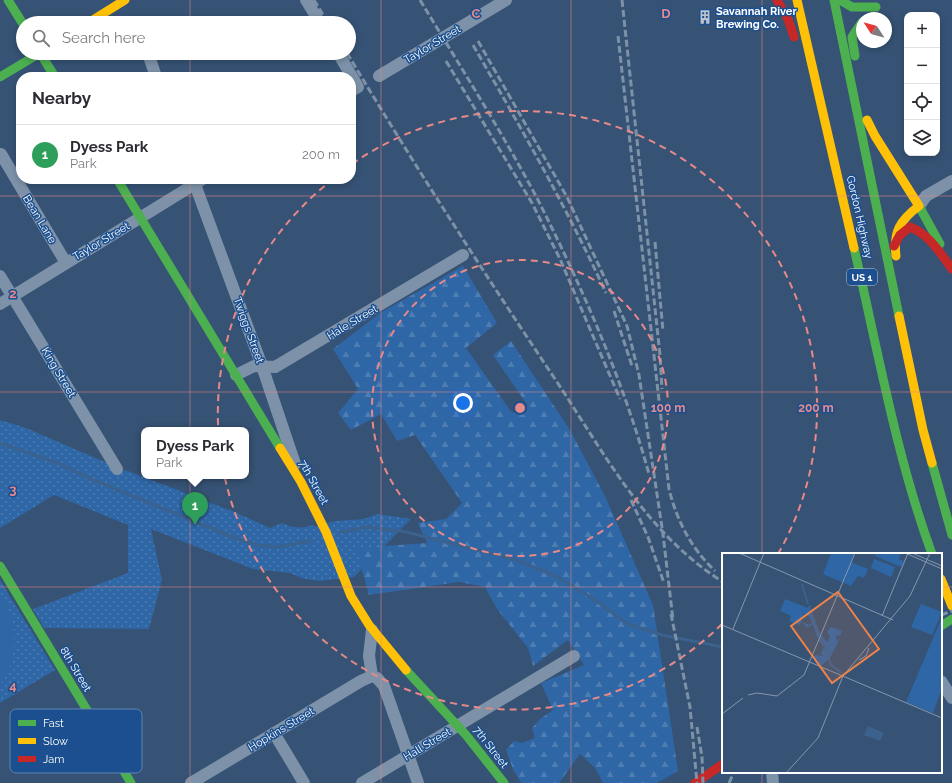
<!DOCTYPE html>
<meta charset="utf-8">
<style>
:root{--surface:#fff;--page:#f7f7f7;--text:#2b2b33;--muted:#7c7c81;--line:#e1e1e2;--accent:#ea580c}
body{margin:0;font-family:Raleway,sans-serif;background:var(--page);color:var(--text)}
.controls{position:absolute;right:12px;top:12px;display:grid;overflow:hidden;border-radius:8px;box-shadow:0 2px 6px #0003}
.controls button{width:36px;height:36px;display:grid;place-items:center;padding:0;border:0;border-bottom:1px solid var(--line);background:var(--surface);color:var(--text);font:20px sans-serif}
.compass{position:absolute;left:856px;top:12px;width:36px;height:36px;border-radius:50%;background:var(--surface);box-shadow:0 2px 6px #0003;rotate:306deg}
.you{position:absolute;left:463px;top:403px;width:14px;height:14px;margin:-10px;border:3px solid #fff;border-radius:50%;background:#1a73e8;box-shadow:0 0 0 6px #1a73e833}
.badge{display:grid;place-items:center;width:26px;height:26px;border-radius:50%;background:var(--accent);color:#fff;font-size:13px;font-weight:700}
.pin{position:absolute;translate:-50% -33px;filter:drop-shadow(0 1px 2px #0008)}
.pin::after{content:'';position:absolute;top:21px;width:14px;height:12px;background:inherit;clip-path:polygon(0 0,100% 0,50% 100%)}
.popup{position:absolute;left:141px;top:427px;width:108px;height:52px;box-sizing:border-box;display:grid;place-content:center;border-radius:8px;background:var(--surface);filter:drop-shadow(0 1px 3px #0005);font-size:13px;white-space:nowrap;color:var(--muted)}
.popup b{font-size:15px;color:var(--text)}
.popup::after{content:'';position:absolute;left:50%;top:100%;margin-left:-8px;border:8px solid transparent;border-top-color:var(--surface)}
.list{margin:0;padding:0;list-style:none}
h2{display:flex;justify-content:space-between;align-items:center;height:52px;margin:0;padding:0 16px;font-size:17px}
h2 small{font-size:13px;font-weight:400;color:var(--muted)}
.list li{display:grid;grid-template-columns:26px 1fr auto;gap:12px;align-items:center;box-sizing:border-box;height:60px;padding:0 16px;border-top:1px solid var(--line)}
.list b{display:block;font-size:15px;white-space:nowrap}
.list p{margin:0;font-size:13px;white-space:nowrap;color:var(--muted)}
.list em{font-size:13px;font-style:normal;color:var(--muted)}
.icon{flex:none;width:22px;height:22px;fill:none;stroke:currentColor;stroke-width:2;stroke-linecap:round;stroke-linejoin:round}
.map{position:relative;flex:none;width:952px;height:783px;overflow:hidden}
.search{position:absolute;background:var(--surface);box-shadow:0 2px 6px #0003;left:16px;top:16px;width:340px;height:44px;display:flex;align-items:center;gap:10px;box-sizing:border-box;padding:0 14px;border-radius:22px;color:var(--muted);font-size:15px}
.panel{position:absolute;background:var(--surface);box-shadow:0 2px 6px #0003;left:16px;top:72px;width:340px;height:112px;border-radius:16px}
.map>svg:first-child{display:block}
.green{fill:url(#green-dots)}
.forest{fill:url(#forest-firs)}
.pitch{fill:#2f66a5}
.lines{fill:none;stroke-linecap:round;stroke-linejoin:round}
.stream{stroke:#3b618d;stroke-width:3}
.street{stroke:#7d92a8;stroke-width:12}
.fast{stroke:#4caf50;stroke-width:9}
.slow{stroke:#ffc107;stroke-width:9}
.jam{stroke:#c62828;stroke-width:9}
.rail{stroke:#7e92a7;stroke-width:3;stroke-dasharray:7 3;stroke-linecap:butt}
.grid{fill:none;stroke:#e88989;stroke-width:1;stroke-opacity:0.55}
.ring{fill:none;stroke:#e88989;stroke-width:2;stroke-dasharray:7 5}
.labels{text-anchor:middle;stroke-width:3;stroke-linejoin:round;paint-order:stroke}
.shield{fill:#1b4f8f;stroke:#bbcadd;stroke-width:1}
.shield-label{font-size:10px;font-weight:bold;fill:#fff}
.poi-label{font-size:11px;font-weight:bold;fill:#fff;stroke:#1b4f8f;text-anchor:start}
.street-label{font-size:11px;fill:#fff;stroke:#1b4f8f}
.inset-river{fill:none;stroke:#3b618d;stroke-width:2}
.inset-road{fill:none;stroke:#8697ac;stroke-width:1}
.view{fill:#ee8249;fill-opacity:0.15;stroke:#ee8249;stroke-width:2}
.inset-edge{fill:none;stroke:#fff;stroke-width:2}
.key{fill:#1b4f8f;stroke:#5f84b1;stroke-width:1}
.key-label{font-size:11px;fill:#fff}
.grid-label{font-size:13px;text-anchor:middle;font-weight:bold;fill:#e88989;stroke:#1b4f8f;stroke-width:3;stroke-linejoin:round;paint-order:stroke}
.centre{fill:#e88989;stroke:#1b4f8f;stroke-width:2}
.ring-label{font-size:12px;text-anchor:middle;font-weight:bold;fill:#e88989;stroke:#1b4f8f;stroke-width:3;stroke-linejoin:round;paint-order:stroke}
</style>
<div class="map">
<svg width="952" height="783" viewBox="0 0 952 783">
<defs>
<pattern id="green-dots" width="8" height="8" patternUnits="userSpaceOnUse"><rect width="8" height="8" fill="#2f66a5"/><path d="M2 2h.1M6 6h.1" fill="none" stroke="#4e7db2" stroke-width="1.8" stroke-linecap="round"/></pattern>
<pattern id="forest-firs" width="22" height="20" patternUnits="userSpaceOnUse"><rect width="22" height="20" fill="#2f66a5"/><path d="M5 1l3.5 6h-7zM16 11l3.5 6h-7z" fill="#4e7db2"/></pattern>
</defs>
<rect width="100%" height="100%" fill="#365274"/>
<g class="green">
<path d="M0,420L26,428L107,463L113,469L128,471L237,513L270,528L282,523C293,528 302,529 313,525L315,527L335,521L364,519L377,514L411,519L354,577L319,581L301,578L290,573L253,569L151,529L162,580L149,629L44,628L33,609L128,573V525L54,495L0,528Z"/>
<polygon points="0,580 55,670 0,703"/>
</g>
<polygon class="forest" points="463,266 497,323 466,348 512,413 528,406 493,355 511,341 570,430 605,496 653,605 678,771 657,783 603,783 595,768 580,754 559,783 521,783 513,769 506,750 514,741 522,743 535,738 532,728 540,719 553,710 541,683 584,665 568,640 533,666 528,648 497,609 485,587 459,582 369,595 356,548 427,543 418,523 446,519 462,503 415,435 397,441 381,414 351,430 338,413 358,389 333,349 380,313"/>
<path class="pitch" d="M0,592C18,621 20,656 0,685Z"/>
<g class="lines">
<g class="stream">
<polyline points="0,443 55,462 96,481 235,538 258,545 276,547 311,541"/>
<polyline points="341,532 367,527 406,532 517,560 555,576 592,598 628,624 662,635 723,647"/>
</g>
<g class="street">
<polyline points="306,0 320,23"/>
<polyline points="148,53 156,77"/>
<polyline points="338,53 358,87 351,91"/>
<polyline points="379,76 506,0"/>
<polyline points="1,154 66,263"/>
<polyline points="193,179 262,366 295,464"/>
<polyline points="919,206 926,196 952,181"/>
<polyline points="0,276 117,469"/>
<polyline points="0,304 203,179"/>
<polyline points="236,375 254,366 275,367 463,255"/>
<polyline points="372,676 377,678 384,686 418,783"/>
<polyline points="372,676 369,656 372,630"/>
<polyline points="941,681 952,698"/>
<polyline points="274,733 304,783"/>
<polyline points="772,772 773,783"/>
<polyline points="191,783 361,681 372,676"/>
<polyline points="362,783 574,656"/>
</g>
<g class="fast">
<polyline points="8,0 23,24"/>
<polyline points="834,0 899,316"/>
<polyline points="840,0 852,7 876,7"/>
<polyline points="40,53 55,77"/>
<polyline points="855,56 852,37 862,22"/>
<polyline points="0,77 40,53"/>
<polyline points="117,179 280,448"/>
<polyline points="919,206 940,244"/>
<path d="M854,248C878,350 896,456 932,554"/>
<polyline points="932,463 952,535"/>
<polyline points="0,566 131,783"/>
<polyline points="941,626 952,619"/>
<polyline points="406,670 466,735 504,783"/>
</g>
<g class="slow">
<polyline points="797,0 854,248"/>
<polyline points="88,23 125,0"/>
<path d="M867,120L875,136L919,206C900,220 893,232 896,256"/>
<polyline points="899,316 923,430 932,463"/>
<polyline points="280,448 301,482 326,532 351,596 369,625 406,670"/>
<polyline points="941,579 952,606"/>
</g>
<g class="jam">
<polyline points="777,0 788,19 794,37"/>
<path d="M894,246L900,235L910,227C930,235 940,253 952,269"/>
<polyline points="695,783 723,764"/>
</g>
<g class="rail">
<polyline points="314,0 328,23"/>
<path d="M420,0C460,66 502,132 538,200C582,287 623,380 649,474"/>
<polyline points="622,0 660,355 662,389"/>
<path d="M618,36L669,489C677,521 691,548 715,571"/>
<polyline points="478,41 567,197 627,326 639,375 663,534 673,620"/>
<path d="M473,45C521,128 566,206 606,293"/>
<path d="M347,53C413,163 482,270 553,376C604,452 644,532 723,582"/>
<polyline points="446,61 532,203 560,259 620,399"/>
<polyline points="655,242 663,331"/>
<polyline points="614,311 632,366"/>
<polyline points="631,500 648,537 664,583"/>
<polyline points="671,614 690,707 697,783"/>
<polyline points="941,615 952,611"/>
<polyline points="697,727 702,757 703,783"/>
<polyline points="729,783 734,772"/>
</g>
</g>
<path class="grid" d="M190,0V23M381,0V783M571,0V783M762,0V554M190,53V77M190,179V783M0,196H952M0,392H952M0,587H723M941,587H952M762,772V783"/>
<g class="ring">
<circle cx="520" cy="408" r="148"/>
<path d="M722 624A296 296 0 1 1 332 180M352 164A296 296 0 0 1 778 554"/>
</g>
<defs>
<symbol id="building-bare" viewBox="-9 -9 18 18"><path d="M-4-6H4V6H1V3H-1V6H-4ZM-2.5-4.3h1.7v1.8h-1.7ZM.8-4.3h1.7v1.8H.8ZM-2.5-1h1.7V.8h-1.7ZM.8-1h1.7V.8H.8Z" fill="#b9c2ce" stroke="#1b4f8f" stroke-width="2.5" paint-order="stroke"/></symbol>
</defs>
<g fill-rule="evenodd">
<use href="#building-bare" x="695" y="7" width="20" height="20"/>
</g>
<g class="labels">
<rect class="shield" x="847" y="269" width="30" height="16" rx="3"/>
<g class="shield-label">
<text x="862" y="281">US 1</text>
</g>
<g class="poi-label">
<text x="716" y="15">Savannah River<tspan x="716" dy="13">Brewing Co.</tspan></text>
</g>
<g class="street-label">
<text transform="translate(432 44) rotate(-31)" y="4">Taylor Street</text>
<text transform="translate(860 217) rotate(77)" y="4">Gordon Highway</text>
<text transform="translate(40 219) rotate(59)" y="4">Bean Lane</text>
<text transform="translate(101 241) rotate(-31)" y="4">Taylor Street</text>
<text transform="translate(352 322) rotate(-31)" y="4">Hale Street</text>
<text transform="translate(249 330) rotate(70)" y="4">Twiggs Street</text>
<text transform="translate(59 372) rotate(59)" y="4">King Street</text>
<text transform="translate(314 482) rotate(61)" y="4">7th Street</text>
<text transform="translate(76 669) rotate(59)" y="4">8th Street</text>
<text transform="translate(281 729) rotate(-31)" y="4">Hopkins Street</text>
<text transform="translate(427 744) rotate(-31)" y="4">Hall Street</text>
<text transform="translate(491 747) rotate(52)" y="4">7th Street</text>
</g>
</g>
<g transform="translate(722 553)">
<rect width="220" height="220" fill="#365274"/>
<path d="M154,0H179L177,6L182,8L179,14L153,3ZM152,6L173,14L169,24L149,15ZM63,46L86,55L88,51L96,78L103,86L95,84L91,71L85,75L80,69L87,72L90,70L88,64L82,61L78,72L67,68L69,63L58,58ZM199,51L220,59L210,82L189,74Z" fill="#2f66a5"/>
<path d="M109,74L120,78L118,83L115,82L114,88L118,85L108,105L99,113L95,111L96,107L91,106L93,102L101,103L99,100L102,94L96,87L98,84L106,89L108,83L105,79Z" fill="#2f66a5"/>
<path d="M220,64V135L211,160L184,149Z" fill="#2f66a5"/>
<path d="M109,0H132L129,9L146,16L142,25L136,23L129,33L101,21ZM69 63a6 6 0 1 1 12 0a6 6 0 1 1-12 0Z" fill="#2f66a5"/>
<path d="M146,173L162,180L158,188L142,182Z" fill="#3b618d"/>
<path class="inset-river" d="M80,31L86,51M87,53L97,81M99,83L109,112L120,120"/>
<path class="inset-road" d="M17,0L171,67M183,0L220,16M190,0L220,13M160,63L186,0M0,72L220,165M11,76L42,0M137,107L144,103L147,95M26,142L35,140L55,143L82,122L133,0M0,161L21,145M64,220L96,185L121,123L188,43L208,0"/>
<path class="view" d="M116,39L157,96L110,130L69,73Z"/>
<rect width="220" height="220" class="inset-edge"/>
</g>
<rect x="10" y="709" width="132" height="64" rx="6" class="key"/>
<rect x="18" y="720" width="18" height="6" fill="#4caf50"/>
<rect x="18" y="738" width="18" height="6" fill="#ffc107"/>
<rect x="18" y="756" width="18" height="6" fill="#c62828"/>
<g class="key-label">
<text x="43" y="727">Fast</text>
<text x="43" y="745">Slow</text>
<text x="43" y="763">Jam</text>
</g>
<g class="grid-label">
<text x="476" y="18">C</text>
<text x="666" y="18">D</text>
<text x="13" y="298">2</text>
<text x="13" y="494">3</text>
<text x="13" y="690">4</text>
</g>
<circle cx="520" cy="408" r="6" class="centre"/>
<g class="ring-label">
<text x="668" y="412">100 m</text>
<text x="816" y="412">200 m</text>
</g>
</svg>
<div class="controls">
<button>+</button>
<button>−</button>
<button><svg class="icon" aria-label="locate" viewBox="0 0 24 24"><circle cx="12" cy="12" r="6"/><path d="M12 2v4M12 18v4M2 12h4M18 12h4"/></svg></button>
<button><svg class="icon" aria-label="layers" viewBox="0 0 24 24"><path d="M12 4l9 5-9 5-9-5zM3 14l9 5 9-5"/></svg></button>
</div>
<svg class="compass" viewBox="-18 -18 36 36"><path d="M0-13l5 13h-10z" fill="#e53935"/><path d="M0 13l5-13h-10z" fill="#7c7c81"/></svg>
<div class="you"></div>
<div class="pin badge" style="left:195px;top:525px;background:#2e9e5b">1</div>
<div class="popup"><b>Dyess Park</b>Park</div>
<div class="search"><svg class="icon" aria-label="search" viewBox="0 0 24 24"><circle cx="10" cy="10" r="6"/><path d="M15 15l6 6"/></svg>Search here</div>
<section class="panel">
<h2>Nearby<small></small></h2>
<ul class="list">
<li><span class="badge" style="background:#2e9e5b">1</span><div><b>Dyess Park</b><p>Park</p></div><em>200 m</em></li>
</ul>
</section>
</div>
